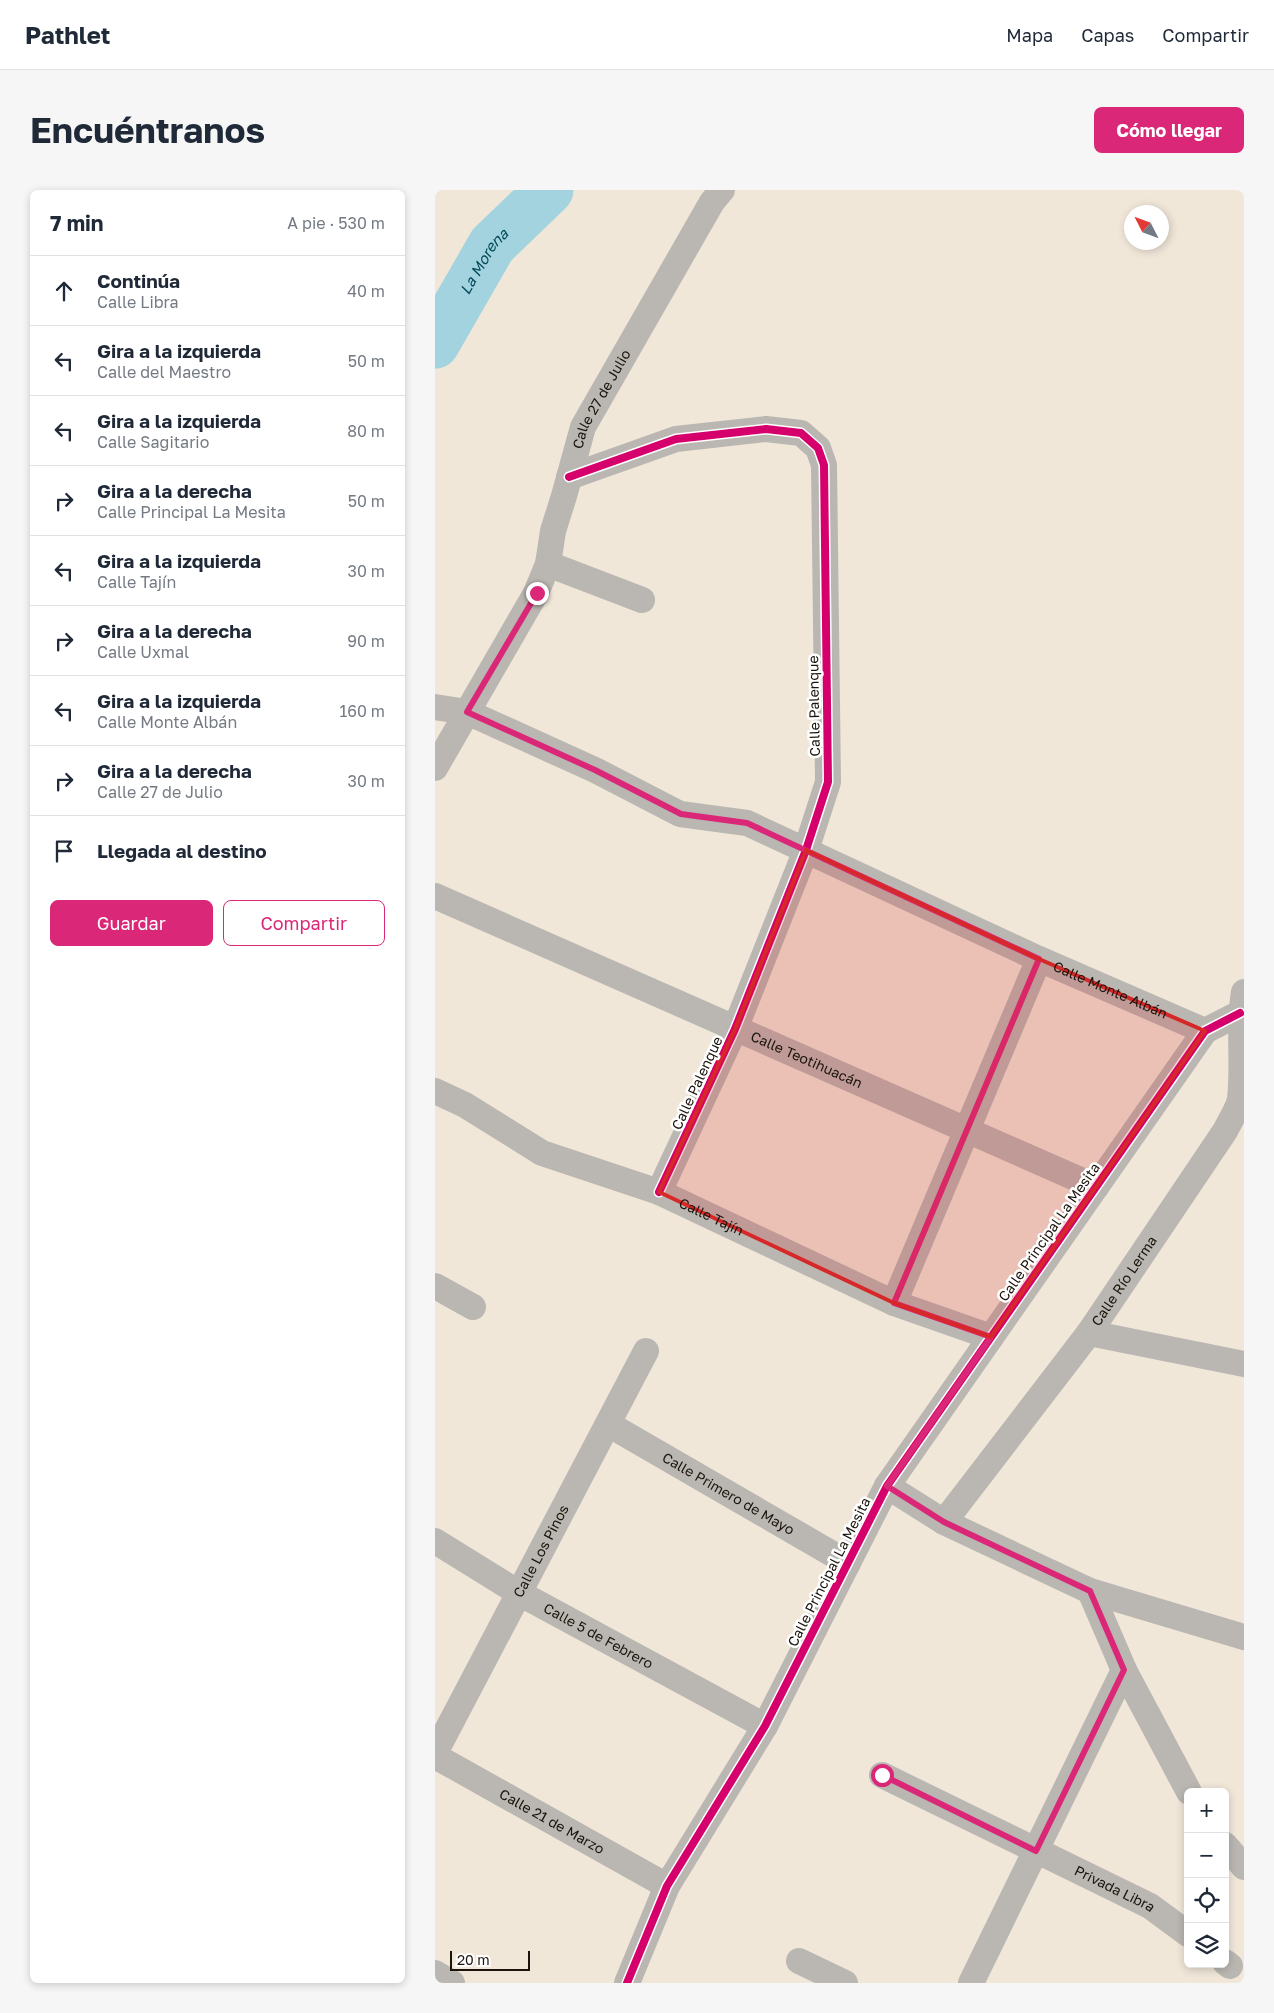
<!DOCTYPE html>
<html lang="es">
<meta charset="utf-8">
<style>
:root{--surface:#fff;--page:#f6f6f7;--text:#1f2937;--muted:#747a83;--line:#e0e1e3;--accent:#db2777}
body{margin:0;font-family:"Golos Text",sans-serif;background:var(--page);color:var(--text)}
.controls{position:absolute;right:15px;bottom:15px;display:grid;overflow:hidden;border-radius:8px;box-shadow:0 2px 8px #0003}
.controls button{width:45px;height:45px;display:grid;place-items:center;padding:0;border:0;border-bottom:1px solid var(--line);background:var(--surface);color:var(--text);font:25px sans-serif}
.compass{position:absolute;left:689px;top:15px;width:45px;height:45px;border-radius:50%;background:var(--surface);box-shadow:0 2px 8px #0003;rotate:312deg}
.scale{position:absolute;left:15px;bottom:12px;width:80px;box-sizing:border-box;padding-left:5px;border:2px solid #1a140c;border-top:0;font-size:14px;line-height:18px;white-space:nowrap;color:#1a140c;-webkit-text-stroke:4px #fff;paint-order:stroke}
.stop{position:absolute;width:15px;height:15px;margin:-11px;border:4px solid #db2777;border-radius:50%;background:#fff}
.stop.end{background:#db2777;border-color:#fff;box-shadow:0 1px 5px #0008}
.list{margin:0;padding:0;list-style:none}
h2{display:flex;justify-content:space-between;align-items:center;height:65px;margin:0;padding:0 20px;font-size:21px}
h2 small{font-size:16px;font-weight:400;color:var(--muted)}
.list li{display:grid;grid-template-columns:32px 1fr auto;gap:15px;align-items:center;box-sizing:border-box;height:70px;padding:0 20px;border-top:1px solid var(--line)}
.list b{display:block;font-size:19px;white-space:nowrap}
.list p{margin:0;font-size:16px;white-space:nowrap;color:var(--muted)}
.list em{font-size:16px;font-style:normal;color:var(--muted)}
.actions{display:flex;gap:10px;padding:15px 20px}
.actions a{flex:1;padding:11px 0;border:1px solid var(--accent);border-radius:8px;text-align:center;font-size:18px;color:var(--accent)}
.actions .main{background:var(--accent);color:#fff}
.icon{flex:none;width:28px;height:28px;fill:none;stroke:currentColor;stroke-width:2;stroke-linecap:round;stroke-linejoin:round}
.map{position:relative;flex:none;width:809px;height:1793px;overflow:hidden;border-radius:8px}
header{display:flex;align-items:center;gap:30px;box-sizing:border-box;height:70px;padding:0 25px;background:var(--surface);border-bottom:1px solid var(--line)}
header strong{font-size:24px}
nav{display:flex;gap:28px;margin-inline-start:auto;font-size:18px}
.intro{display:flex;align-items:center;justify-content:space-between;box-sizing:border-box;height:120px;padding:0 30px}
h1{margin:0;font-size:35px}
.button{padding:12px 22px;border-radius:8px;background:var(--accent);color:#fff;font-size:18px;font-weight:700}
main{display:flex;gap:30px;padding:0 30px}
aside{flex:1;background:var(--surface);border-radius:8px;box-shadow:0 2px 8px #0003}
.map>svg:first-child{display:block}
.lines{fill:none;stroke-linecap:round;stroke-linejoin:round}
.river{stroke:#a2d3df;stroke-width:49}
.minor{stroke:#bab7b2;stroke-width:26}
.cycleway-casing{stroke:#fff;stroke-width:11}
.cycleway{stroke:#d6006c;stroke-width:8}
.route{stroke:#db2777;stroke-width:6}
.marked{fill:#d62828;fill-opacity:0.2;stroke:#d62828;stroke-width:4;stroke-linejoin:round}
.labels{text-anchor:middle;stroke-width:5;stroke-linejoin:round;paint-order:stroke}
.street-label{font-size:14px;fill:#1a140c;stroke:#fff}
.water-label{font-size:15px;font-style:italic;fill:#044a5a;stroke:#fff}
</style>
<header>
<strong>Pathlet</strong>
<nav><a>Mapa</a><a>Capas</a><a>Compartir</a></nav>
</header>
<div class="intro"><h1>Encuéntranos</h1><a class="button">Cómo llegar</a></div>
<main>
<aside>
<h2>7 min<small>A pie · 530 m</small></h2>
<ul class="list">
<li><svg class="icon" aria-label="ahead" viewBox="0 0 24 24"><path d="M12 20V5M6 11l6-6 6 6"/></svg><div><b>Continúa</b><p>Calle Libra</p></div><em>40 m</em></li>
<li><svg class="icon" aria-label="left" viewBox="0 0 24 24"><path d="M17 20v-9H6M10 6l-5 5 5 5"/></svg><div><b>Gira a la izquierda</b><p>Calle del Maestro</p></div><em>50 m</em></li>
<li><svg class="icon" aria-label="left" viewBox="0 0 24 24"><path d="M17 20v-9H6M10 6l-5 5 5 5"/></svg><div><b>Gira a la izquierda</b><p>Calle Sagitario</p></div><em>80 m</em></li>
<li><svg class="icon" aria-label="right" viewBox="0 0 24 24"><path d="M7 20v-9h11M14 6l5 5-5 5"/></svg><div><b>Gira a la derecha</b><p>Calle Principal La Mesita</p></div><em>50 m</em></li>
<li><svg class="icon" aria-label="left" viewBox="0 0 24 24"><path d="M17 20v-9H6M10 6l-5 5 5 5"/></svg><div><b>Gira a la izquierda</b><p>Calle Tajín</p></div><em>30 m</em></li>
<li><svg class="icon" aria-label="right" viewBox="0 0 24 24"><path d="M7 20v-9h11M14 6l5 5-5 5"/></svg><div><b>Gira a la derecha</b><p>Calle Uxmal</p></div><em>90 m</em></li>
<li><svg class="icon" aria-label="left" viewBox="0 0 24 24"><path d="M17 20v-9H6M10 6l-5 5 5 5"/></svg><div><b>Gira a la izquierda</b><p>Calle Monte Albán</p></div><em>160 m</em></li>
<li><svg class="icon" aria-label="right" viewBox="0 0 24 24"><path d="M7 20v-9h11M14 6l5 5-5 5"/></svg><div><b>Gira a la derecha</b><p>Calle 27 de Julio</p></div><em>30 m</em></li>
<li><svg class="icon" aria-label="arrive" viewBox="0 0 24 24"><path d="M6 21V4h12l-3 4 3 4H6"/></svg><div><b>Llegada al destino</b></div></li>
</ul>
<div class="actions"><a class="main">Guardar</a><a>Compartir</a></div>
</aside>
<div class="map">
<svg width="809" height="1793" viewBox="0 0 809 1793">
<rect width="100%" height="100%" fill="#f0e7d9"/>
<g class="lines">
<path class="river" id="s1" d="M0,154L57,55L114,0"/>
<g class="minor">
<polyline points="134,287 241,249 331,239 366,243 383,258 389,275 393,592 371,660 300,839 224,1002"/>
<polyline points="113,374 207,410"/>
<path id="s2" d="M0,517L32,522L160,580L245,624L312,633L604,769L770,841"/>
<path id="s3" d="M0,578L101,403L113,374L118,341L129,306L148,237L277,12L287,0"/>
<path id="s4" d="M0,706L661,997"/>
<path id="s5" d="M0,901L30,915L107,963L224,1002L459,1113L556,1147"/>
<polyline points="0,1096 38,1117"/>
<polyline points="459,1113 604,769"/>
<polyline points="654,1143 809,1174"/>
<path id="s6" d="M173,1234L413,1373"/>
<polyline points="452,1296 509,1332 655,1401 689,1480 754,1602"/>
<path id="s7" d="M509,1332L654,1143L790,941C795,931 803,919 805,909C809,874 803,837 809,802"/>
<path id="s8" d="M0,1351L84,1403L330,1536"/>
<polyline points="655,1401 809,1447"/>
<path id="s9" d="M0,1563L211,1161"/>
<path id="s10" d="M0,1566L232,1696"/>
<path id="s11" d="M447,1585L715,1716L753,1744"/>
<polyline points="790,1655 809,1677"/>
<polyline points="364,1771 410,1793"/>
<polyline points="790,1772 795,1776"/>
<polyline points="0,1783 17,1793"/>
<polyline points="192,1793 232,1696 330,1536 452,1296 770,841 805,823"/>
<polyline points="536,1793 689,1480"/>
</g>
<defs>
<g id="cycleway">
<polyline points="134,287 241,249 331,239 366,243 383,258 389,275 393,592 371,660 300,839 224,1002"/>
<polyline points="192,1793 232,1696 330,1536 452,1296 770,841 805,823"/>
</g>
</defs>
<use href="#cycleway" class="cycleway-casing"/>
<use href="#cycleway" class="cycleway"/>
</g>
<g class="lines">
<polyline class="route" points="102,403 32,522 160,580 246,624 312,633 604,769 459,1113 556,1147 452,1296 509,1332 655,1401 689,1480 601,1661 447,1585"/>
</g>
<path class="marked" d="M371,660L604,769L770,841L556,1147L459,1113L224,1002L300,839Z"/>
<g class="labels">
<g class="street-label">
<text dy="5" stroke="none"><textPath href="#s3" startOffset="408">Calle 27 de Julio</textPath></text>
<text transform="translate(379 516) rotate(-91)" y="5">Calle Palenque</text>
<text dy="5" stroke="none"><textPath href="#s2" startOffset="736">Calle Monte Albán</textPath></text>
<text dy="5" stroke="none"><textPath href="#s4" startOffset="406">Calle Teotihuacán</textPath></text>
<text transform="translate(262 893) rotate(-65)" y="5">Calle Palenque</text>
<text dy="5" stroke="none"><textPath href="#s5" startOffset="305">Calle Tajín</textPath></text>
<text transform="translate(614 1042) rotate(-55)" y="5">Calle Principal La Mesita</text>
<text dy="5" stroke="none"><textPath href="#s7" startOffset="301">Calle Río Lerma</textPath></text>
<text dy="5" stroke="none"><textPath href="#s6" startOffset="139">Calle Primero de Mayo</textPath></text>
<text dy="5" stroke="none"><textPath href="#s9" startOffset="228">Calle Los Pinos</textPath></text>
<text transform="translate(394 1382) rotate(-63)" y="5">Calle Principal La Mesita</text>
<text dy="5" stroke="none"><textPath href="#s8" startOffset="189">Calle 5 de Febrero</textPath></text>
<text dy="5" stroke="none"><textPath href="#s10" startOffset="134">Calle 21 de Marzo</textPath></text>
<text dy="5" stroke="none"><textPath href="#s11" startOffset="259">Privada Libra</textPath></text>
</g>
<g class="water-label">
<text dy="5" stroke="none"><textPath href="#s1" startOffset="96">La Morena</textPath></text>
</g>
</g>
</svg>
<div class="controls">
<button>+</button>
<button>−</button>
<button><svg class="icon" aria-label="locate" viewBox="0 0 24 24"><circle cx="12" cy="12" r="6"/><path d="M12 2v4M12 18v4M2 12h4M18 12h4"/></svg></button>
<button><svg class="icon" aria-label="layers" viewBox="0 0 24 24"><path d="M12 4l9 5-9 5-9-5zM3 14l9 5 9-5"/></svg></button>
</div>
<svg class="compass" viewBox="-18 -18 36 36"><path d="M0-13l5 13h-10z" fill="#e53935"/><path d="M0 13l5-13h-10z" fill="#747a83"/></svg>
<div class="scale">20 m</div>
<div class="stop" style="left:447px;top:1585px"></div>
<div class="stop end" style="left:102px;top:403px"></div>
</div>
</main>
